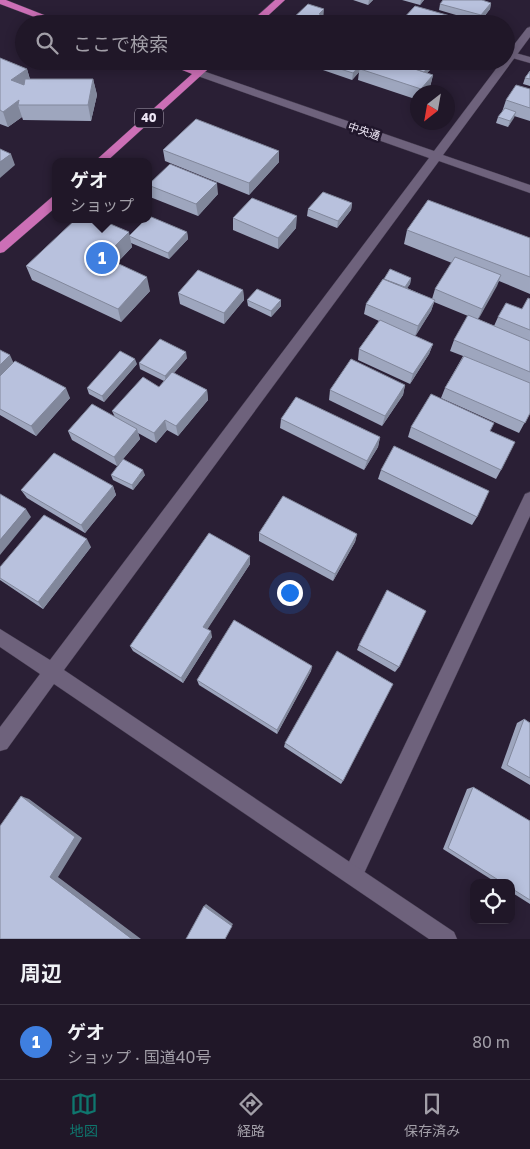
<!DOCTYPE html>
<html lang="ja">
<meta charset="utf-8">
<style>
:root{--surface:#201728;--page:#2d2434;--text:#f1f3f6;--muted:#a29fa8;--line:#3d3645;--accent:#0f766e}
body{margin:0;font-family:"Golos Text","Noto Sans JP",sans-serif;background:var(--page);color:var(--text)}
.controls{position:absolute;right:15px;bottom:15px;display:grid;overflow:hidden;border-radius:10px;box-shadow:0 2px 12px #0003}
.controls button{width:45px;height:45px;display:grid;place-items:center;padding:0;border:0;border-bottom:1px solid var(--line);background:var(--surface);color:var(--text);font:25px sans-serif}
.compass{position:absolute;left:410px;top:85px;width:45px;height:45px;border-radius:50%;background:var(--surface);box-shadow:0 2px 12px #0003;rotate:211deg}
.you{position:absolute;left:289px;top:592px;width:18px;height:18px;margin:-12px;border:4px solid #fff;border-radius:50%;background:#1a73e8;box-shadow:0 0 0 8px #1a73e833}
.badge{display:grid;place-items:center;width:32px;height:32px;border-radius:50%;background:var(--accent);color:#fff;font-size:16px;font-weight:700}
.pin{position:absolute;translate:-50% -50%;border:2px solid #fff;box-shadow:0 1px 5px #0006}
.popup{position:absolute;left:52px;top:158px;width:100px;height:65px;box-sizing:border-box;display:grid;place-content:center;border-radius:10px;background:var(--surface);filter:drop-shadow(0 1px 4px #0005);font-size:16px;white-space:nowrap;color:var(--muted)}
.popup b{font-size:19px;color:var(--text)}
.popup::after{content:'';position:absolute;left:50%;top:100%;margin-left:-10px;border:10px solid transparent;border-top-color:var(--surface)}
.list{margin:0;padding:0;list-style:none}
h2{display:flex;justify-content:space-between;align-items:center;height:65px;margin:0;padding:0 20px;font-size:21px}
h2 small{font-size:16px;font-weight:400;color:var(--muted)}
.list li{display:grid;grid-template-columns:32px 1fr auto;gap:15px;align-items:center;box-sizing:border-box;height:75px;padding:0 20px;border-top:1px solid var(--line)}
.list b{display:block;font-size:19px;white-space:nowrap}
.list p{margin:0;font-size:16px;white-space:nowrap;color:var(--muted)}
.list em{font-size:16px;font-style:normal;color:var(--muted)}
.icon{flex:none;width:28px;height:28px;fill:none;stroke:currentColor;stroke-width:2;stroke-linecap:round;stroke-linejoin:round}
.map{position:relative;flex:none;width:530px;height:939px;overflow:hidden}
.search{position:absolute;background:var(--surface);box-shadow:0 2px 12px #0003;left:15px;right:15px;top:15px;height:55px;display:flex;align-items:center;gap:12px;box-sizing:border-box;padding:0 18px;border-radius:28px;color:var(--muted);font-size:19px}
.sheet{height:140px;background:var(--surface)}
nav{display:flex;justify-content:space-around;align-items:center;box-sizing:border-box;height:70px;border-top:1px solid var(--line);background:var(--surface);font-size:14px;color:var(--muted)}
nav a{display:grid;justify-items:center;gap:2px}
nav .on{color:var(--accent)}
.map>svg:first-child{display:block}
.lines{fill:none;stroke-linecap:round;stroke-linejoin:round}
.service-casing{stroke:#42394c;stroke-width:1}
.minor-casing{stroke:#42394c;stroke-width:1}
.tertiary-casing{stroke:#42394c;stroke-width:1}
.trunk-casing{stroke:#42394c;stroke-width:1}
.service{fill:#6e627c;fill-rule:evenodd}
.minor{fill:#6e627c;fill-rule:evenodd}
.tertiary{fill:#6e627c;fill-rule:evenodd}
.trunk{fill:#cc6fb6;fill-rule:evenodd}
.wall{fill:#9ea6be}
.shaded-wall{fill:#81879b}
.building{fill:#b8c1dd;stroke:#81879b}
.labels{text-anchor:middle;stroke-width:5;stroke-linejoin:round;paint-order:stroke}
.far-street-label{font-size:11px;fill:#ece5f4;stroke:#20162b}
.shield{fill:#20162b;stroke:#afa7b8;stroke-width:1}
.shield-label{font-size:12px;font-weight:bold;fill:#ece5f4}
</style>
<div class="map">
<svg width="530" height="939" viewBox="0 0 530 939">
<rect width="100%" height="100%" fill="#2a1f35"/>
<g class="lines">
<defs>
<polygon id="service" points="512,52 530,57 530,63 509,57 509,53"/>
<polygon id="minor" points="530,492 530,516 360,882 353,885 346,882 343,875 346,868 525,494"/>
<polygon id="tertiary" points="530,27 530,37 443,155 530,185 530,193 439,161 64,670 454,932 457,939 429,939 54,684 7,749 0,751 0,727 40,674 0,647 0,629 50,660 429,158 195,75 195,71 203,71 434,151 502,61 506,61 506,55 527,28"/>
<g id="trunk">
<polygon points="0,0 6,0 67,24 53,24 0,4"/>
<polygon points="275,0 285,0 259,24 248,24"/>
<polygon points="160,61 175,61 197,69 206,61 217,61 106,162 94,162 192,74"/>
<polygon points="56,196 56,207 4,252 0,253 0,242 52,197"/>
</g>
</defs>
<use href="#service" class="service-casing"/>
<use href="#minor" class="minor-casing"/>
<use href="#tertiary" class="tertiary-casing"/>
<use href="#trunk" class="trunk-casing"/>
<use href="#service" class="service"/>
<use href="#minor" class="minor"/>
<use href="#tertiary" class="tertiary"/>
<use href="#trunk" class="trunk"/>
</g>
<g class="wall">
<polygon points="353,0 373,0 368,5"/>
<polygon points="402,0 424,0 420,5"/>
<polygon points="491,3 490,9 480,22 439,10 440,4"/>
<polygon points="402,20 475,24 402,24"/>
<polygon points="0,58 27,69 30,79 93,79 97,95 91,121 23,120 22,117 8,127 0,124"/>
<polygon points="296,61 322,61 316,68"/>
<polygon points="364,61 364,64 393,62 436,63 427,73 433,75 430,87 426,92 418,92 418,100 358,80 359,72 352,80 320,69 321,63"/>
<polygon points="530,71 530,86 523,84 525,78"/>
<polygon points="530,89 530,121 514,116 508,127 496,123 498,117 502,112 506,100"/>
<polygon points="163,150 279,162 249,195 165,161"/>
<polygon points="148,185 218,194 198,216 150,197"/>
<polygon points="352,203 351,210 337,228 307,216 308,209"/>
<polygon points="233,218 296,228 278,249 233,230"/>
<polygon points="407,230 530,238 530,294 499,281 478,319 494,326 498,317 522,309 530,299 530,413 519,433 441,398 445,388 463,356 450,351 454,340 468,316 434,302 431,311 415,336 433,344 429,354 410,384 358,360 359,349 379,321 364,314 366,304 411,278 410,284 407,288 432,299 435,289 452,263 404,244"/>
<polygon points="187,232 188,239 169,259 131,243 132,247 117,263 150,291 121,322 32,280 26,266 130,236"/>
<polygon points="243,290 244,300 224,324 180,304 178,293"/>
<polygon points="247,300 281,306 271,317 248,306"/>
<polygon points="0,350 13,363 70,398 36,436 0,415"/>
<polygon points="187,358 174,373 207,390 208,400 178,436 167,430 156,443 138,433 140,439 117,466 72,440 68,431 115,417 112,411 159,387 164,381 140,369 139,363"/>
<polygon points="137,364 104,402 89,394 87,388"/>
<polygon points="405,385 403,395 382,426 329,400 330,390"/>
<polygon points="281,419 380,437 378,447 364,470 280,428"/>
<polygon points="411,427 490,431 501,470 496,479 408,437"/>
<polygon points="381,470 477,517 472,525 378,479"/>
<polygon points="111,475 145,475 133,490 113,480"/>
<polygon points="113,486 116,495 85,533 27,498 21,490"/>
<polygon points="259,533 357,534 355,542 333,581 259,541"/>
<polygon points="91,547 43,609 0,580 0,567"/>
<polygon points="250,556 250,564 207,629 212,637 183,683 133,651 130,646"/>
<polygon points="359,645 399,667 395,672 357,650"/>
<polygon points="312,666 311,671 277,734 199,685 197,680"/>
<polygon points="524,719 530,723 530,785 501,768 517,723"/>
<polygon points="285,743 343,781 341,784 284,747"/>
<polygon points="473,787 530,821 530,904 511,892 511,883 497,883 443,849 467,789"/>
</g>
<g class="shaded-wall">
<polygon points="369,0 373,0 368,5"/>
<polygon points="421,0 424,0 420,5"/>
<polygon points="491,3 490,9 480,22 481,15"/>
<polygon points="324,9 323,21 319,14"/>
<polygon points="316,61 322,61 316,68"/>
<polygon points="364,61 364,67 360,69 359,72 352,80 353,73"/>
<polygon points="433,61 436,61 436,63 423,78 424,72"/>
<polygon points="27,69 31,84 16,95 11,80"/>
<polygon points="433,75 430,87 426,92 421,92 421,89"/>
<polygon points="93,79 97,95 91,121 88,105"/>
<polygon points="19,100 18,105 22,117 8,127 3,112"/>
<polygon points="516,112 514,118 508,127 510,121"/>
<polygon points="279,151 279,162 249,195 249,183"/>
<polygon points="11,154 15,165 0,178 0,162"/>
<polygon points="217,183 218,194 198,216 196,204"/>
<polygon points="352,203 351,210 337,228 338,221"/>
<polygon points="297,216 296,228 278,249 278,238"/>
<polygon points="129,232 132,247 108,272 104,257"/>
<polygon points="187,232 188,239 169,259 168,253"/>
<polygon points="501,275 497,286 478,320 482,309"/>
<polygon points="147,277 150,291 121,322 118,309"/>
<polygon points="411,278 410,284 404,293 405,287"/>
<polygon points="243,290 244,300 224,324 224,313"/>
<polygon points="281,300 281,306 271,317 271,311"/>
<polygon points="435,300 431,311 415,337 418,326"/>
<polygon points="433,344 429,354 410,384 413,374"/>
<polygon points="186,352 187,358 166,382 165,376"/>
<polygon points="10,355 15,366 0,380 0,365"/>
<polygon points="135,359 137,364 104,402 102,396"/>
<polygon points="405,385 403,395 382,426 385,416"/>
<polygon points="66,388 70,398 36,436 31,426"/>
<polygon points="207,390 208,400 178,436 176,426"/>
<polygon points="165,420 167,430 156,443 154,433"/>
<polygon points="137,429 140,439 117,466 114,457"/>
<polygon points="380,437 378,447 364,470 367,461"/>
<polygon points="143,470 145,475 133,490 132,485"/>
<polygon points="113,486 116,495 85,533 81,525"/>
<polygon points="26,509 31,517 0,555 0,540"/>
<polygon points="357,534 355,542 333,581 335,574"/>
<polygon points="87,539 91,547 43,609 38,602"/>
<polygon points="250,556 250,564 205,633 203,627"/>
<polygon points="211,631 212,637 183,683 181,678"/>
<polygon points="312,666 311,671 277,734 277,730"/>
<polygon points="21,796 29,799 82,838 58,877 141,939 132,939 50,877"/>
<polygon points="206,904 233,924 225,939 204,906"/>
</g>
<g class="building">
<polygon points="443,0 482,0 491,3 481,15 440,4"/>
<polygon points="308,4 324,9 319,14 341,21 339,24 288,23"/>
<polygon points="415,6 475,23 416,24 402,20"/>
<polygon points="0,58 27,69 11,80 24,85 25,79 93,79 88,105 18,105 19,100 3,112 0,110"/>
<polygon points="323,61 364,61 353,73 321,63"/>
<polygon points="366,61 390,61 433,75 421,89 360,69"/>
<polygon points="393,61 433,61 424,72"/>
<polygon points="530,71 530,79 525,78"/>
<polygon points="516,85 530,89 530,108 506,100"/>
<polygon points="505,108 516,112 510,121 498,117"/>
<polygon points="196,119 279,151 249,183 163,150"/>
<polygon points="0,149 11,154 0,162"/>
<polygon points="170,164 217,183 196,204 148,185"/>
<polygon points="323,192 352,203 338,221 308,209"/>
<polygon points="252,198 297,216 278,238 233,218"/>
<polygon points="428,200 530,238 530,277 407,230"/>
<polygon points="149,216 187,232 168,253 129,236 146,219 148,219 148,217"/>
<polygon points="76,219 99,219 129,232 104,257 147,277 118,309 26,266"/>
<polygon points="455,257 501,275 482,309 435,289"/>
<polygon points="390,269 411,278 405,287 384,279"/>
<polygon points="198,270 243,290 224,313 178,293"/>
<polygon points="383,279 435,300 418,326 366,304"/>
<polygon points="257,289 281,300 271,311 247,300"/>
<polygon points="528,298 530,299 530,330 498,317 506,303 522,309"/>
<polygon points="468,315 530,341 530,372 454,340"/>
<polygon points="380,320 433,344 413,374 359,349"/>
<polygon points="160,339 186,352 165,376 139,363"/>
<polygon points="0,350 10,355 0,365"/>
<polygon points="120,351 135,359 102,396 87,388"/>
<polygon points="464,356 530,383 530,413 525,423 445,388"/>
<polygon points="351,359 405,385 385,416 330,390"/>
<polygon points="15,361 66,388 31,426 0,409 0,376"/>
<polygon points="172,372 207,390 176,426 165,420 154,433 112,411 143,377 159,387"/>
<polygon points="431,394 494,423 490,431 515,442 501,470 411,427"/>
<polygon points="296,397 380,437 367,461 281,419"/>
<polygon points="92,404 137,429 114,457 68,431"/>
<polygon points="394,446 489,491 477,517 381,470"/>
<polygon points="54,453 113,486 81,525 21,490"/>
<polygon points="123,459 143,470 132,485 111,475"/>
<polygon points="0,494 26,509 0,540"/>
<polygon points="283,496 357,534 335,574 259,533"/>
<polygon points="44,515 87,539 38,602 0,578 0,567"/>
<polygon points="209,533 250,556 203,627 211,631 181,678 130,646"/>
<polygon points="387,590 426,611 399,667 359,645"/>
<polygon points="234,620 312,666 277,730 197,680"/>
<polygon points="337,651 393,684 343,781 285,743"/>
<polygon points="524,719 530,723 530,778 507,765"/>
<polygon points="473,787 530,821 530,900 511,888 511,883 503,883 448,848"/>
<polygon points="21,796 75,837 50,877 132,939 0,939 0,826"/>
<polygon points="204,906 232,926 225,939 186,939"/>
</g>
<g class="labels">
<g class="far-street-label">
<text transform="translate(364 131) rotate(19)" y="4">中央通</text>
</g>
<rect class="shield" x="135" y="108.5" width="28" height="19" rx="4"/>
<g class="shield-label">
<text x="149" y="122">40</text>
</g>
</g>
</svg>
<div class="controls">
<button><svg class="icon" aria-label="locate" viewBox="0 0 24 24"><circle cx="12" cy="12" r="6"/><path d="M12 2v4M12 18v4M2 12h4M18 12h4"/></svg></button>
</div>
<svg class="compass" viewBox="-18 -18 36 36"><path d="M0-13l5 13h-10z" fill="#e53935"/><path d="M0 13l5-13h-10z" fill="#a29fa8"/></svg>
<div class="you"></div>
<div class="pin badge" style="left:102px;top:258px;background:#3f7fe0">1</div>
<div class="popup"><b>ゲオ</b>ショップ</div>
<div class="search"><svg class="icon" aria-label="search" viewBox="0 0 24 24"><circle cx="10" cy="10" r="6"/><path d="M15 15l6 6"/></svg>ここで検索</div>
</div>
<section class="sheet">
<h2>周辺<small></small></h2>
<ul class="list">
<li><span class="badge" style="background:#3f7fe0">1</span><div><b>ゲオ</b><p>ショップ · 国道40号</p></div><em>80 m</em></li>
</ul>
</section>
<nav>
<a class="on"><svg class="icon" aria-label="map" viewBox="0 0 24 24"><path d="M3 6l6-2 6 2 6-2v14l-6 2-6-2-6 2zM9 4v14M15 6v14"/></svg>地図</a>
<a><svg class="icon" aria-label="directions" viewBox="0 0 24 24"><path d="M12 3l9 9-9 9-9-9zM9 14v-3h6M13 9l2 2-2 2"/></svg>経路</a>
<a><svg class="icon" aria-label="saved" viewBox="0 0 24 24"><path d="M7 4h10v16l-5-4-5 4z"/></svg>保存済み</a>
</nav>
